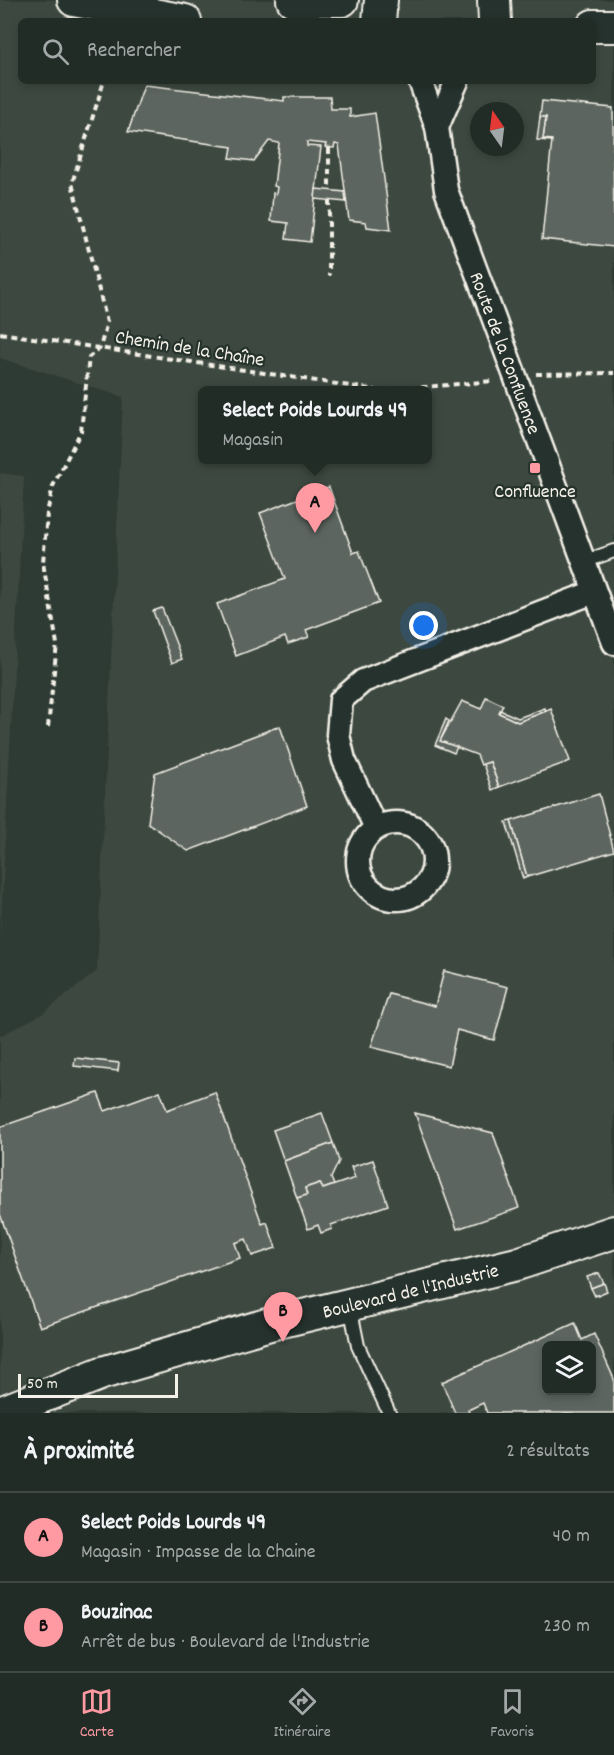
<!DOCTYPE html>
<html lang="fr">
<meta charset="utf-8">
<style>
:root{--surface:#222c27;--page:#2a342f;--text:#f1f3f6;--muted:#a2a7a7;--line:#3f4844;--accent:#ff9aa2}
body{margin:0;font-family:Dekko,sans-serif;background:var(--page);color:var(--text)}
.controls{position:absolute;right:18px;bottom:18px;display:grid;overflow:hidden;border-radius:9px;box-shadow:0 3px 9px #0003}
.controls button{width:54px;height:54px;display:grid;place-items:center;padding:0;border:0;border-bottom:2px solid var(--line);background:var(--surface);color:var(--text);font:30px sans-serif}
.compass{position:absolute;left:470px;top:102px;width:54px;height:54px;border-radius:50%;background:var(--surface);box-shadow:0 3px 9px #0003;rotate:346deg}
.scale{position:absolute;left:18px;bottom:15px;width:160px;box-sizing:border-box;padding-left:6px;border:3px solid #f4f1e8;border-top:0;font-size:16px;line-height:21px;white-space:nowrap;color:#f4f1e8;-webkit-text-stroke:4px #26332d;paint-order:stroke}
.you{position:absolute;left:424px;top:626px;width:21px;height:21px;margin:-15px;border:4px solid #fff;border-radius:50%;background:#1a73e8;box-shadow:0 0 0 9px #1a73e833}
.badge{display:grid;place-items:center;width:39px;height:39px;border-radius:50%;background:var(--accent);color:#111;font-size:20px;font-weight:700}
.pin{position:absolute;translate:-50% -50px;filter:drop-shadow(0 2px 3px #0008)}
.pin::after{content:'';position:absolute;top:32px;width:21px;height:18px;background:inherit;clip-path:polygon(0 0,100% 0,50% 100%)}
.popup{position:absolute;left:198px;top:386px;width:234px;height:78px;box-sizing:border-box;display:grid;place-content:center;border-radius:9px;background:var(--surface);filter:drop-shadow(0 2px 4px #0005);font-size:20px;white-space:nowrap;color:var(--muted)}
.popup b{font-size:22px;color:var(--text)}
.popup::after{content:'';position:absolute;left:50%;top:100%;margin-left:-12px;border:12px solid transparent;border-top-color:var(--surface)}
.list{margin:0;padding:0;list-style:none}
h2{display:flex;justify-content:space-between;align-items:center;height:78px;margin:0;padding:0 24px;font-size:26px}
h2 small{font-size:20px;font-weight:400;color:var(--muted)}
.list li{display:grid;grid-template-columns:39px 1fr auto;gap:18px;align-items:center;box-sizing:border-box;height:90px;padding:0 24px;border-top:2px solid var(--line)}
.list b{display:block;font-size:22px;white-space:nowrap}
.list p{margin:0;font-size:20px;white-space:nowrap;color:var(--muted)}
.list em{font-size:20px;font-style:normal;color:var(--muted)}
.icon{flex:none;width:33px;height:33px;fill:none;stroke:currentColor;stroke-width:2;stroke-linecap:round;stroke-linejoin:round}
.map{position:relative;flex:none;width:614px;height:1413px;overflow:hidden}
.search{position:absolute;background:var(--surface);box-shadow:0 3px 9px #0003;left:18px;right:18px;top:18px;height:66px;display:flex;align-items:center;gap:15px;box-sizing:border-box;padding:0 21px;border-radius:9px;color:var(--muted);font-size:22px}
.sheet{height:258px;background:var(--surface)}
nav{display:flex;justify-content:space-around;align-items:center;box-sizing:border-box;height:84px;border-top:2px solid var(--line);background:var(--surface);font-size:16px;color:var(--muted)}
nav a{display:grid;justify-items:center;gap:3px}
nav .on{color:var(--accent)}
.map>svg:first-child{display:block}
.built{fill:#3c4841;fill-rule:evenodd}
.building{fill:#5c655e;stroke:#f4f1e8;stroke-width:1.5;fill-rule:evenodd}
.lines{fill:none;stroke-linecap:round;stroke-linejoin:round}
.lane-casing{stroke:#f4f1e8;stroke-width:16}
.street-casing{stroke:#f4f1e8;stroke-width:27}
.secondary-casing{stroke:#f4f1e8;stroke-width:36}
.path{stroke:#f4f1e8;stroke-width:4;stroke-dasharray:6 4.5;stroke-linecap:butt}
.lane{stroke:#26332d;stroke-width:12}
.street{stroke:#26332d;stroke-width:22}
.secondary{stroke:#26332d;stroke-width:32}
.poi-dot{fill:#ff9aa2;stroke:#26332d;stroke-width:2}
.labels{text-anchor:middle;stroke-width:4.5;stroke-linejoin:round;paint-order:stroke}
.street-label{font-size:20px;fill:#f4f1e8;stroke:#26332d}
.poi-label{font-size:20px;fill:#f4f1e8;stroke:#26332d}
</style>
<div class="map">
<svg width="614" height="1413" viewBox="0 0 614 1413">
<rect width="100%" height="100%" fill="#2e3b34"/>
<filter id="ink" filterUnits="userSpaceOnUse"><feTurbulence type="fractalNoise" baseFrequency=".0167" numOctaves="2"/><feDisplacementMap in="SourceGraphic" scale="12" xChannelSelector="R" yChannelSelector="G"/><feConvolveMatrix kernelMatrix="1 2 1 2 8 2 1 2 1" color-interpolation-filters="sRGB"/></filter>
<g filter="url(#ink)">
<g class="built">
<path d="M0,0H614V1413H0V1036L42,1014L97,971L123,397L0,358ZM21,21H593V81H21ZM479,111H515V147H479ZM202,390H428V460H202ZM546,1346H592V1390H546Z"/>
<polygon points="0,473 24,476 0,938"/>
</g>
<g class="building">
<polygon points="144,85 284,101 284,97 330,97 331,109 350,109 350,117 375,113 391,230 367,227 366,222 349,220 339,145 335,144 334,148 325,147 326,144 307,142 307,146 321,147 310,242 286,239 288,223 271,221 273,193 276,194 277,187 274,186 279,143 269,141 254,161 230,158 232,147 128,132"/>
<polygon points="542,101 613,108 614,247 542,239 552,140 543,139 546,117 540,117"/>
<polygon points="540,117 546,117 543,139 552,141 537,140"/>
<polygon points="316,189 345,192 346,202 315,199"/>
<polygon points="329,487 353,553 359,551 379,603 306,630 309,637 288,644 285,637 236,656 217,604 285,579 260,513"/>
<polygon points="162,608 182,659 172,663 153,611"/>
<polygon points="486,697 503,705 499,713 518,722 551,709 570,761 499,787 490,762 481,765 477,755 440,741 462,701 481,709"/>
<polygon points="545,708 546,711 518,722 499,713 500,710 518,718"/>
<polygon points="446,719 449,721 440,741 457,747 454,753 435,745"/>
<polygon points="280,726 307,806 188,851 148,823 155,773"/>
<polygon points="490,762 499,787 492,790 483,764"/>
<polygon points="599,794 614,851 527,877 511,821"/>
<polygon points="511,821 527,877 523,879 506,822"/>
<polygon points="444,971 508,987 494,1040 457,1030 449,1066 371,1047 389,994 435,1006"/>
<polygon points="75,1058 119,1063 118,1071 74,1066"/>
<polygon points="160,1091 167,1110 215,1092 262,1224 267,1222 276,1248 252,1256 246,1239 235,1243 240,1258 40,1327 0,1214 0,1127 98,1093 105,1111"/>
<polygon points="322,1113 333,1143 284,1161 273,1130"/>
<polygon points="415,1113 493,1133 519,1208 457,1229"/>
<polygon points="333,1143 339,1161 331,1178 334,1185 323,1189 320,1183 305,1188 307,1195 297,1198 284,1161"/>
<polygon points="373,1160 388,1205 331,1225 332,1229 321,1233 318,1225 308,1229 297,1198 307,1195 305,1188 320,1183 323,1189 355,1178 351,1167"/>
<polygon points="599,1273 604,1283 591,1288 587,1277"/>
<polygon points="604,1283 607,1291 595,1296 591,1288"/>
<path d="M575,1323L582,1340L594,1334L614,1379V1413H487L483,1403L468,1410L469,1413H455L442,1382ZM546,1346H592V1390H546Z"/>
</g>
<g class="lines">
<defs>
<g id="lane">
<polyline points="583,562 614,551"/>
<polyline points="350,1306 358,1346 389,1413"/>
</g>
<g id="street">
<path id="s1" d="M420,81L437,127L446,190L614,643"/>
<polyline points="437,127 457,81"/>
<circle cx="396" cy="861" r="38"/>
<polyline points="376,828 344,760 338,735 341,700 363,681 594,592"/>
</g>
<g id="secondary">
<polyline points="74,0 185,21"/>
<polyline points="293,0 342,0"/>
<polyline points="494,0 495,21"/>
<polyline points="379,21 381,0"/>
<polyline points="593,26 614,26"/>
<path id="s2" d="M0,1413L102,1373L270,1324L517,1264L614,1232"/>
</g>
</defs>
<use href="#lane" class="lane-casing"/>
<use href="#street" class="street-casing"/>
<use href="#secondary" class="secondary-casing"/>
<g class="path">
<polyline points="329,148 329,190"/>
<polyline points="329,200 329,276"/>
<polyline points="0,333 376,390"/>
<polyline points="536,374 614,373"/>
<polyline points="390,390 494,381"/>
<polyline points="48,727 57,644 43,563 47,513 53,486 81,431 89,357 100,348 107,322 72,183 104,81"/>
</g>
<use href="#lane" class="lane"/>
<use href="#street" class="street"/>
<use href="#secondary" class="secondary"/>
</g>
</g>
<rect class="poi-dot" x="529" y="462" width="12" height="12" rx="3"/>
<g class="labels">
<g class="street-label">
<text transform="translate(190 347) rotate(9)" y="7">Chemin de la Chaîne</text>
<text dy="7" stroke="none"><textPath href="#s1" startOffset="286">Route de la Confluence</textPath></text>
<text dy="7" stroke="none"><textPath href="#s2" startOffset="429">Boulevard de l'Industrie</textPath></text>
</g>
<g class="poi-label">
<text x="535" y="497">Confluence</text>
</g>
</g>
</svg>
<div class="controls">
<button><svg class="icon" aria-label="layers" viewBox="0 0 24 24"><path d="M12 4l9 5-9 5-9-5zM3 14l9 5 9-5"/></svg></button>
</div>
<svg class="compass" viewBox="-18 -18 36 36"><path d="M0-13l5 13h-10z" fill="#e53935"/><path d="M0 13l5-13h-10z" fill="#a2a7a7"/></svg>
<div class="scale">50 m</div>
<div class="you"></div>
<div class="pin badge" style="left:315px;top:533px">A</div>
<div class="popup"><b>Select Poids Lourds 49</b>Magasin</div>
<div class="pin badge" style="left:283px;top:1342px">B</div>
<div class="search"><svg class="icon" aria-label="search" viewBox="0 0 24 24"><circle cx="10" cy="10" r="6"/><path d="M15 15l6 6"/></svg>Rechercher</div>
</div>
<section class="sheet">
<h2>À proximité<small>2 résultats</small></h2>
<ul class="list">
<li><span class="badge">A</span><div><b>Select Poids Lourds 49</b><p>Magasin · Impasse de la Chaine</p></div><em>40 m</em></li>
<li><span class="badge">B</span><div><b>Bouzinac</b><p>Arrêt de bus · Boulevard de l'Industrie</p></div><em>230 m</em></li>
</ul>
</section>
<nav>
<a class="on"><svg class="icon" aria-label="map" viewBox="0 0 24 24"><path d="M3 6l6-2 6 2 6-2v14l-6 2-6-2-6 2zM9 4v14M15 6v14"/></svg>Carte</a>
<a><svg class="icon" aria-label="directions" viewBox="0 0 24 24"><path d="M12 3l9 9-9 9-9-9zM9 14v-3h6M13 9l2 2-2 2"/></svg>Itinéraire</a>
<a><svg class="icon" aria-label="saved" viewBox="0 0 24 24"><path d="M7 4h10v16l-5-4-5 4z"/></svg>Favoris</a>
</nav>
